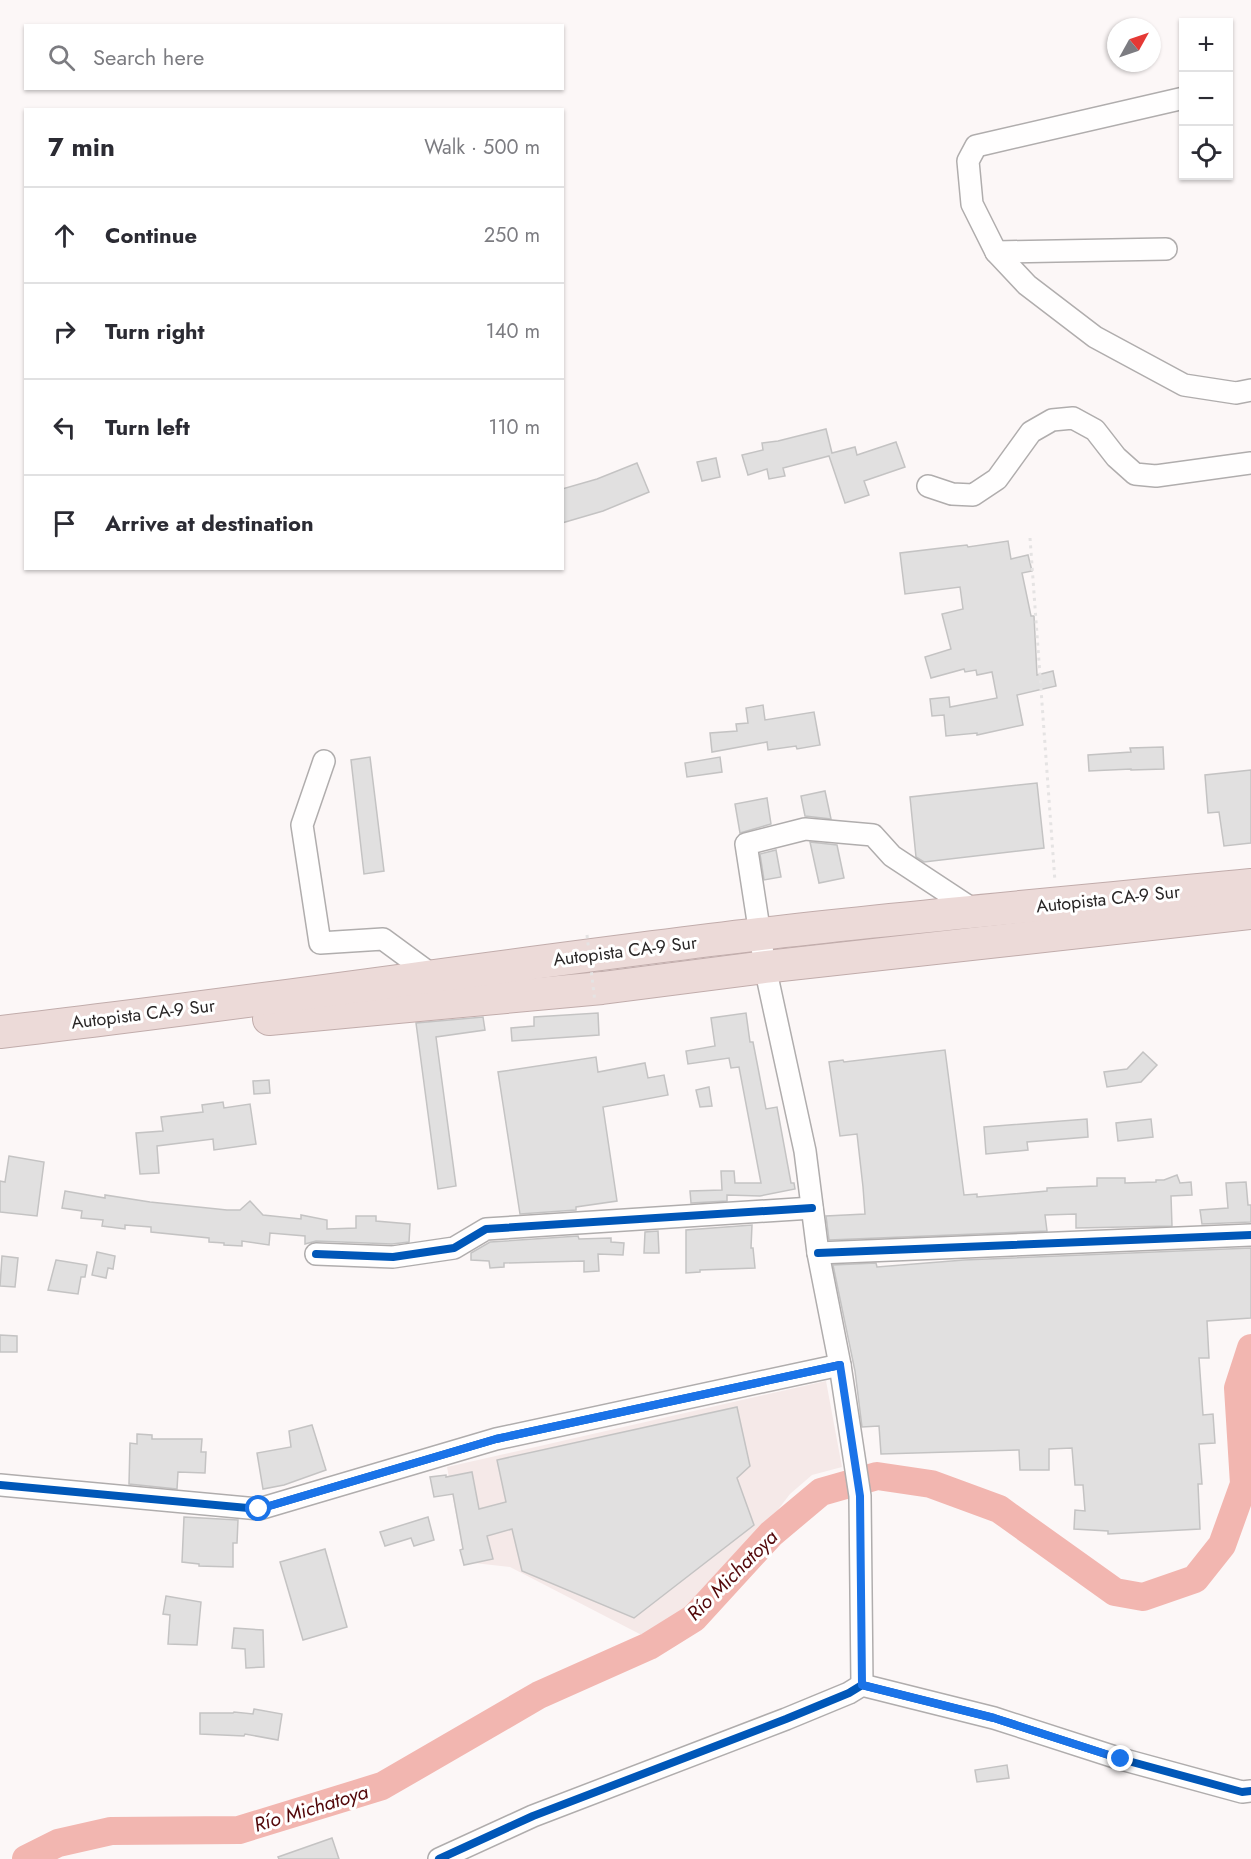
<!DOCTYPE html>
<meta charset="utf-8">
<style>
:root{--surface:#fff;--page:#f2f2f3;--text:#2b2b33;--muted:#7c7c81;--line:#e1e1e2}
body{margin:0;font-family:Jost,sans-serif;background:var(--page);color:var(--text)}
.controls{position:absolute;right:18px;top:18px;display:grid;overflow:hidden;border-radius:0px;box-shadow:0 2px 4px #0004}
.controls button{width:54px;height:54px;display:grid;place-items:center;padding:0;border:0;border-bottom:2px solid var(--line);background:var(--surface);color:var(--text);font:30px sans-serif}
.compass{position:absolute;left:1107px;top:18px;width:54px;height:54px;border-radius:50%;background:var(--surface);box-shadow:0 2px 4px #0004;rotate:50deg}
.stop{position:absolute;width:18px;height:18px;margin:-14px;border:4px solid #1a73e8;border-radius:50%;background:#fff}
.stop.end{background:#1a73e8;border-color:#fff;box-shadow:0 2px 6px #0008}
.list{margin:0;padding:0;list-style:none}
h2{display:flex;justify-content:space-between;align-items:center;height:78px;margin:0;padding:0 24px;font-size:26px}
h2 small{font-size:20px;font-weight:400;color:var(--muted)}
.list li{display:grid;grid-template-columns:39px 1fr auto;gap:18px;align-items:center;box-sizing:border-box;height:96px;padding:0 24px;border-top:2px solid var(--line)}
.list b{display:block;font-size:22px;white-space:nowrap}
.list em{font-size:20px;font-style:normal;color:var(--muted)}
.icon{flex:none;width:33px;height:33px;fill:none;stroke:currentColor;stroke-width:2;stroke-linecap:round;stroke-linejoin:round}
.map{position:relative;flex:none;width:1251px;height:1859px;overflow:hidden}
.search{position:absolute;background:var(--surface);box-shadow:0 2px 4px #0004;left:24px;top:24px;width:540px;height:66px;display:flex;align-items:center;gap:15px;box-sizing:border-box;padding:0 21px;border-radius:0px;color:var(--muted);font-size:22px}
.panel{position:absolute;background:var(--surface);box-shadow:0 2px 4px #0004;left:24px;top:108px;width:540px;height:462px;border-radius:0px}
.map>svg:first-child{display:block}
.built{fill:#f5e9e8}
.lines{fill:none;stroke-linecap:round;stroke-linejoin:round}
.river{stroke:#f2b6b0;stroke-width:28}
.building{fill:#e1e0e0;stroke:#c4c3c3;stroke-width:1.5}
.minor-casing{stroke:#b0adad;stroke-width:24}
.highway-casing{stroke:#c1acab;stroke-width:34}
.path{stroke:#e5e3e3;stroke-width:3;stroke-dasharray:3 4.5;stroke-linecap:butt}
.minor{stroke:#fffefe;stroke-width:21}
.highway{stroke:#ecdad8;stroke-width:32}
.path-bridge{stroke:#e5e3e3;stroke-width:3;stroke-dasharray:3 4.5;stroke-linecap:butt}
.cycleway-casing{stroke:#fff;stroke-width:11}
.cycleway{stroke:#0057b8;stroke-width:8}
.route{stroke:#1a73e8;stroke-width:8}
.labels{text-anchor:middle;stroke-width:6;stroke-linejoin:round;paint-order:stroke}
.street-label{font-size:18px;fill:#292626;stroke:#fff}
.water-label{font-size:20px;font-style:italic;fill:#520709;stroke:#fff}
</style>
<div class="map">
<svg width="1251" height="1859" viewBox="0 0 1251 1859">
<rect width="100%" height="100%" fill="#fcf7f7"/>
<polygon class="built" points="826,1381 842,1467 812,1475 790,1494 720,1585 661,1645 510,1567 465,1562 447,1467"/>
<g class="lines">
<polyline class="river" points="26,1859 58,1843 111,1831 239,1830 382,1786 539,1695 649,1646 694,1618 771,1534 821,1492 877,1476 931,1484 999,1509 1115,1592 1143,1597 1195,1579 1222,1545 1244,1484 1238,1388 1251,1348"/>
</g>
<g class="building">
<polygon points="826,429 832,453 855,447 857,455 896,442 905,467 864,481 869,495 845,503 829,456 783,468 785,476 769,479 767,469 748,475 742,455 763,450 762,443 778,441"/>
<polygon points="716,458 720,477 702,481 697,462"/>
<polygon points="637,463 649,492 603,511 562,523 562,489 597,479"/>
<polygon points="1008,541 1011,559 1028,555 1032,571 1022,573 1031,616 1034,616 1037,675 1053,671 1056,686 1017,695 1023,725 977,735 977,733 946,736 944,715 932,716 930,699 949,697 950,707 997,698 992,672 977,675 976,670 965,672 964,669 931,678 925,657 951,649 942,614 963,609 960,587 905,594 900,553 958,546 967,545 968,547"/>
<polygon points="763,705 765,720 814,712 820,745 797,749 796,746 768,750 767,742 712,752 710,733 737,731 736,724 748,723 746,708"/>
<polygon points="1163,747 1164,769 1131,770 1131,769 1089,771 1088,755 1131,752 1130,748"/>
<polygon points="370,757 384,871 364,874 351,760"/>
<polygon points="720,757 722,772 687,777 685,763"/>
<polygon points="1251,770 1251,843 1224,846 1219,812 1208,813 1205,775"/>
<polygon points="1037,783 1044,848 924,862 916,857 910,797"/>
<polygon points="825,791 831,819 805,816 801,796"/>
<polygon points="767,798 771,824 740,833 735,804"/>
<polygon points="810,842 837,845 844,878 819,883"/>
<polygon points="776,850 781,877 764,880 760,854"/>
<polygon points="598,1013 599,1035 512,1041 511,1028 534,1026 534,1017"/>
<polygon points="746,1013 750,1042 753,1042 766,1109 777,1107 791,1183 794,1183 795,1189 760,1196 727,1195 727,1201 691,1203 690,1191 722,1190 721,1171 734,1171 735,1183 761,1183 739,1067 731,1068 729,1058 688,1064 686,1051 715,1046 711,1018"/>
<polygon points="483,1017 485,1030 436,1037 456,1186 438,1189 416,1023"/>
<polygon points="945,1050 964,1195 977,1194 977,1197 1047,1191 1047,1188 1097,1186 1097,1178 1125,1178 1125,1183 1156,1182 1156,1180 1164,1180 1177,1175 1180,1183 1191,1182 1192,1195 1171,1196 1172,1226 1076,1228 1076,1214 1045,1215 1047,1231 829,1240 826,1216 865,1214 863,1187 857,1134 840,1136 829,1062 843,1060 844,1062"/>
<polygon points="1143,1052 1157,1065 1141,1082 1107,1087 1104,1072 1127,1069"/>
<polygon points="596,1057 598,1072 645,1063 648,1078 664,1075 668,1095 603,1107 617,1201 576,1207 576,1210 520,1214 498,1072"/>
<polygon points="269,1080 270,1093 254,1094 253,1081"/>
<polygon points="709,1087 712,1106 700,1107 696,1090"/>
<polygon points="223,1102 224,1108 250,1104 256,1144 214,1150 213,1139 157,1146 159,1173 140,1174 136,1133 163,1131 161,1117 203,1112 202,1105"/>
<polygon points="1087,1119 1088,1137 1027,1142 1028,1150 986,1154 984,1127"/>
<polygon points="1151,1119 1153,1137 1118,1141 1116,1123"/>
<polygon points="9,1156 44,1162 37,1216 0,1212 0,1181 5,1182"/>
<polygon points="1246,1182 1248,1205 1251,1205 1251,1222 1202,1224 1200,1210 1228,1208 1226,1183"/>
<polygon points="65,1191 105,1198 105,1195 150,1202 227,1210 240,1210 250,1201 263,1215 301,1219 301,1215 327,1220 327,1229 356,1228 356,1216 376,1216 376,1221 410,1224 409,1242 392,1244 316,1241 305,1244 305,1236 270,1233 269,1245 242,1241 242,1246 224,1245 224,1243 209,1242 209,1238 151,1232 151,1227 125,1225 125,1229 102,1226 103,1220 81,1218 82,1211 62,1208"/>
<polygon points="752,1225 751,1248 753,1248 755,1268 700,1270 700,1272 686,1273 686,1230"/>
<polygon points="658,1231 659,1253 644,1253 645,1232"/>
<polygon points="578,1236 579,1239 611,1238 611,1242 624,1243 623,1255 598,1254 599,1271 584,1272 584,1261 504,1263 504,1267 490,1268 489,1261 471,1260 471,1253 490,1242"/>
<polygon points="1251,1248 1251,1318 1207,1321 1209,1358 1199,1358 1203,1415 1213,1414 1215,1443 1199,1444 1202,1484 1198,1484 1200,1529 1108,1534 1108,1531 1074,1529 1075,1510 1085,1511 1083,1485 1075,1485 1072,1448 1049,1449 1049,1470 1020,1470 1019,1450 881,1454 879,1426 862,1427 855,1371 833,1265 876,1263 877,1267 964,1260"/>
<polygon points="97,1252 115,1256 113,1269 108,1268 106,1278 92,1275"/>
<polygon points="2,1256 18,1258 15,1287 0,1286"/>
<polygon points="56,1260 87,1265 85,1277 81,1277 78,1294 48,1290"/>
<polygon points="0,1335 17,1336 17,1352 0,1352"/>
<polygon points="737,1407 750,1466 737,1478 754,1525 634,1618 522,1571 512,1529 487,1536 493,1559 464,1565 460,1550 463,1549 453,1494 434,1497 430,1477 446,1475 446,1477 472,1472 479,1509 506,1502 497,1460"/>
<polygon points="312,1425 326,1470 284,1485 263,1489 257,1453 291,1447 289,1431"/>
<polygon points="137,1434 152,1435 152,1439 202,1439 201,1452 206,1452 205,1473 178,1472 177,1489 129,1484 130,1443 137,1444"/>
<polygon points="184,1517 238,1520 237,1543 233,1543 233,1567 199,1566 199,1564 182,1562"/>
<polygon points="428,1517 434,1540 414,1546 411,1538 385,1546 380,1532"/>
<polygon points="325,1549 347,1627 303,1640 280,1562"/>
<polygon points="166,1596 201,1602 197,1645 168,1644 170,1615 163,1614"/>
<polygon points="234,1628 263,1630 264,1667 246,1668 245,1649 232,1648"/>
<polygon points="254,1709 282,1714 278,1740 245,1734 244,1736 200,1734 200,1713 233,1713 234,1712 253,1714"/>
<polygon points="1007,1765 1009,1778 977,1782 975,1770"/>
<polygon points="332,1838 339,1859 279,1859 278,1857"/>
</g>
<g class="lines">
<defs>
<g id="minor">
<polyline points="1184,98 976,146 968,161 972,204 996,252 1027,285 1095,337 1184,385 1236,393 1251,390"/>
<polyline points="996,252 1166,249"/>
<polyline points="928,486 952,494 973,495 997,479 1031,432 1052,420 1073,418 1095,430 1116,457 1135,474 1156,476 1251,463"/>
<polyline points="324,761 302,825 320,943 383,939 432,975"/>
<polyline points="818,1253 1251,1235"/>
<polyline points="316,1254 393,1257 454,1248 486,1229 812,1208"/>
<polyline points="0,1485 259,1509 496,1439 840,1365"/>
<polyline points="862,1685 860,1496 840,1365 818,1253 805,1151 765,967 746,844 805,829 873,835 892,856 977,912"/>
<polyline points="439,1859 533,1816 786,1719 849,1693 862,1685 994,1718 1121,1759 1242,1792 1251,1791"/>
</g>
<g id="highway">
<polyline points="269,1019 602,988 765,967 1251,913"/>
<path d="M0,1032C254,1003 506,964 760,934C923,915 1087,901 1251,885"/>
</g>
</defs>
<use href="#minor" class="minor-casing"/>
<use href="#highway" class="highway-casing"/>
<polyline class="path" points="1030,538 1055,882"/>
<use href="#minor" class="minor"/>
<use href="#highway" class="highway"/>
<polyline class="path-bridge" points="587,935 595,1002"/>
<defs>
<g id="cycleway">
<polyline points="818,1253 1251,1235"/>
<polyline points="316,1254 393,1257 454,1248 486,1229 812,1208"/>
<polyline points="0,1485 259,1509 496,1439 840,1365"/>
<polyline points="439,1859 533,1816 786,1719 849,1693 862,1685 994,1718 1121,1759 1242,1792 1251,1791"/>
</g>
</defs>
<use href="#cycleway" class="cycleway-casing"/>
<use href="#cycleway" class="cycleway"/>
</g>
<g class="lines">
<polyline class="route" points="259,1509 496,1439 840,1365 860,1496 862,1685 994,1718 1121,1759"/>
</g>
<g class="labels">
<g class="street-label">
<text transform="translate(1108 899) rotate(-6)" y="6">Autopista CA-9 Sur</text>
<text transform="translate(625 951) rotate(-7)" y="6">Autopista CA-9 Sur</text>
<text transform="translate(143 1014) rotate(-7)" y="6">Autopista CA-9 Sur</text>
</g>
<g class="water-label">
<text transform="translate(732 1575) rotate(-45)" y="7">Río Michatoya</text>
<text transform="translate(311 1808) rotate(-17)" y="7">Río Michatoya</text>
</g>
</g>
</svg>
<div class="controls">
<button>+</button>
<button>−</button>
<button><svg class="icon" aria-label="locate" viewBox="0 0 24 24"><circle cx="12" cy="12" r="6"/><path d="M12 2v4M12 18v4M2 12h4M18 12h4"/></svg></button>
</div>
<svg class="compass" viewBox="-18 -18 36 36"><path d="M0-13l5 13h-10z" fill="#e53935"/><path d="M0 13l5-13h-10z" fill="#7c7c81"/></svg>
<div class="stop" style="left:259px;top:1509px"></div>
<div class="stop end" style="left:1121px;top:1759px"></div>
<div class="search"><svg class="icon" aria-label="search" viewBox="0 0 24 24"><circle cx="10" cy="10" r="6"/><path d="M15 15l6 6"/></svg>Search here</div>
<section class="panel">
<h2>7 min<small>Walk · 500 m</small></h2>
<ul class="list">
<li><svg class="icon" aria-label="ahead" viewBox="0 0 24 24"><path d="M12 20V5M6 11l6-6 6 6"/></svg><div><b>Continue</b></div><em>250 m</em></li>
<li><svg class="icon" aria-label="right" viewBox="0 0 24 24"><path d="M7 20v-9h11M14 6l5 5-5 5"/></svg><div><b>Turn right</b></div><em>140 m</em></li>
<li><svg class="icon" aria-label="left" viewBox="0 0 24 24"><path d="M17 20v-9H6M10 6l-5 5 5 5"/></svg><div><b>Turn left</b></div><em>110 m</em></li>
<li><svg class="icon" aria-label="arrive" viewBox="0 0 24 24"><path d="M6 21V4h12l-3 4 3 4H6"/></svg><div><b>Arrive at destination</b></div></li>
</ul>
</section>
</div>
